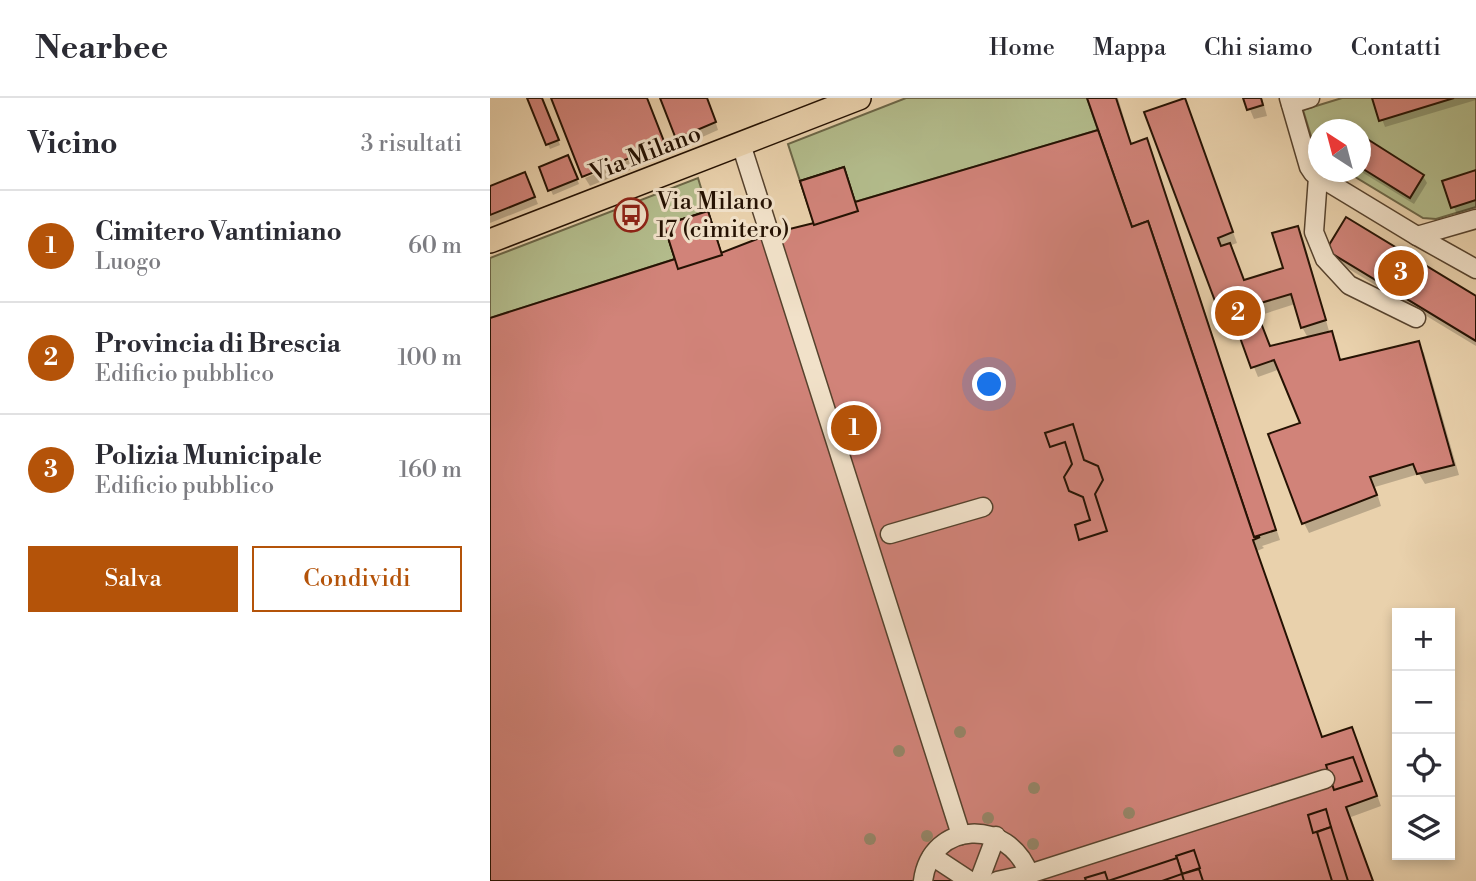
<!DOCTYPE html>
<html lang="it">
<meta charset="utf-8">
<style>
:root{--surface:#fff;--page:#f2f2f3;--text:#2b2b33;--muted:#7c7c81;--line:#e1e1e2;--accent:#b45309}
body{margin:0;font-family:"Libre Bodoni",serif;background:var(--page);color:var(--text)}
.controls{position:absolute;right:21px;bottom:21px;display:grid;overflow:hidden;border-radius:0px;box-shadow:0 4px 10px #0003}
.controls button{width:63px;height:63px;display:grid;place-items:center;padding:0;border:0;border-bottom:2px solid var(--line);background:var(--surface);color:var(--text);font:35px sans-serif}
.compass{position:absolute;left:818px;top:21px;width:63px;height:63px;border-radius:50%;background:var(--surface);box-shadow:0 4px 10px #0003;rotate:324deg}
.you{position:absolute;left:500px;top:287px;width:24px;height:24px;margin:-18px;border:5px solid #fff;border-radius:50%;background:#1a73e8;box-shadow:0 0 0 10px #1a73e833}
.badge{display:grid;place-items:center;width:46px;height:46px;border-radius:50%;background:var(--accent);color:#fff;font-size:23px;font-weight:700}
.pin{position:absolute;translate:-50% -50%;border:4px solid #fff;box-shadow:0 2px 7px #0006}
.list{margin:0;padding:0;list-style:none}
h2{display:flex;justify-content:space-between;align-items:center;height:91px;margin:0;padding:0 28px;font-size:30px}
h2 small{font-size:23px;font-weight:400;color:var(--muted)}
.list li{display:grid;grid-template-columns:46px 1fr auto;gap:21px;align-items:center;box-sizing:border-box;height:112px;padding:0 28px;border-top:2px solid var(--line)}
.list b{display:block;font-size:26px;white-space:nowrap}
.list p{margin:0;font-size:23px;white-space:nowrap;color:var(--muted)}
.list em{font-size:23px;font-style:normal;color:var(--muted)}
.actions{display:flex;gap:14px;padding:21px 28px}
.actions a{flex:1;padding:16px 0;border:2px solid var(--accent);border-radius:0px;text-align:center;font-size:24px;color:var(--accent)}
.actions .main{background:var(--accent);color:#fff}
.icon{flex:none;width:38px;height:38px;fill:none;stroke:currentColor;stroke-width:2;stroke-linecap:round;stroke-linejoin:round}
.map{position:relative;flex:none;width:986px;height:783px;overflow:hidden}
header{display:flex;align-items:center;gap:42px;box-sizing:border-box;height:98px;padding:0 35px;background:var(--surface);border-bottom:2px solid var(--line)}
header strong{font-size:33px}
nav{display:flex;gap:38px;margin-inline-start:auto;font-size:24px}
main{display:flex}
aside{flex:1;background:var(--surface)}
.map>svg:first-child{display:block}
.green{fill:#b3bc8c;stroke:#6c6748;stroke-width:2}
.shadow{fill:#0003;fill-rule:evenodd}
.building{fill:#d18379;stroke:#251203;stroke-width:2}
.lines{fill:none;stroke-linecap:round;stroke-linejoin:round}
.minor-casing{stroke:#56422d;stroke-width:21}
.major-casing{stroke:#251203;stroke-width:26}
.minor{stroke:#f1e1c9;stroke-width:18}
.major{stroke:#e9d1ac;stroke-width:23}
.tree{fill:#958466}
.labels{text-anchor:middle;stroke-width:6;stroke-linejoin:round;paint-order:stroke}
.street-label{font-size:24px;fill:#251203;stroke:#f1e1c9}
.poi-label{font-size:24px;fill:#251203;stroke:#f1e1c9;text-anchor:start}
</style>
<header>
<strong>Nearbee</strong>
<nav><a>Home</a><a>Mappa</a><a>Chi siamo</a><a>Contatti</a></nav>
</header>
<main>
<aside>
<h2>Vicino<small>3 risultati</small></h2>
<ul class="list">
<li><span class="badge">1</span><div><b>Cimitero Vantiniano</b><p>Luogo</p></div><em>60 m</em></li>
<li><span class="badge">2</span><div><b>Provincia di Brescia</b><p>Edificio pubblico</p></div><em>100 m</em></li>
<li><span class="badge">3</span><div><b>Polizia Municipale</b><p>Edificio pubblico</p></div><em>160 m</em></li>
</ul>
<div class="actions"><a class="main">Salva</a><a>Condividi</a></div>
</aside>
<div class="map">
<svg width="986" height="783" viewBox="0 0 986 783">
<rect width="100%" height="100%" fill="#e9d1ac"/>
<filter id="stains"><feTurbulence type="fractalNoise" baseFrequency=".00286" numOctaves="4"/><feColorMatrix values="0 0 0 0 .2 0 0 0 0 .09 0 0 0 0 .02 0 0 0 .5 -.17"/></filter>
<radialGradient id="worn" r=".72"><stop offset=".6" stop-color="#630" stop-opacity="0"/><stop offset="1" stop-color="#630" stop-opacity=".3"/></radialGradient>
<g class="green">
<polygon points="416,0 597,0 608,32 365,104 310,83 298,46"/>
<polygon points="852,0 986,0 986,109 946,121 933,120 857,74 870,74 870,32 828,32 828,53 824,48 813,12"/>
<polygon points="208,80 218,113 174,127 185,161 0,220 0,160"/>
</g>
<g class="shadow">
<polygon points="38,0 51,0 70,47 60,51"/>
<polygon points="172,0 218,0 228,32 192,48"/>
<polygon points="599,0 628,0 642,47 656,43 662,53 790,442 772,448 774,450 767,453 833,640 861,631 867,641 891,708 861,719 883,783 0,783 0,222 187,162 217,115 222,125 232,156 326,126 353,71 366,106 610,33"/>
<polygon points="755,0 772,0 777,18 764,21"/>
<polygon points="884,0 986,0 986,2 895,29"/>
<path d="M694,2L699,11L747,145L739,148L755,183L795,171L807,130L813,140L839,233L847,245L851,263L928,245L934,255L969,377L935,386L929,376L885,389L891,408L819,435L814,425L812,326L790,271L768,279L749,233L741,236L736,226ZM805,206L812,229L818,240L781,249L768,218Z"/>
<polygon points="872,40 933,78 937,85 924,106 870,73"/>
<polygon points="176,47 179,56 100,88 95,80"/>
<polygon points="80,64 89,86 63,97 51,70"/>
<polygon points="986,74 986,111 967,117 954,84"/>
<polygon points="39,84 48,106 0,125 0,90"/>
<polygon points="838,152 986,200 986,248 844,162"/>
</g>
<g class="building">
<polygon points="37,0 52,0 69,42 56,47"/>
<polygon points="61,0 157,0 175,46 92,79"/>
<polygon points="170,0 217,0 226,24 186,41"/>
<polygon points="597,0 626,0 641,46 657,40 786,432 764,439 658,123 642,129"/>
<polygon points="695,0 743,134 728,140 731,148 740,145 754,182 793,170 782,135 808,128 836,222 811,230 801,196 764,207 780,248 842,233 850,262 929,243 964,367 927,376 923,366 880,379 887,397 812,426 778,336 810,325 784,262 761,270 744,223 734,227 654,14"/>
<polygon points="753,0 771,0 773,7 757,12"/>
<polygon points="882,0 964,0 889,23"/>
<polygon points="608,32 642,129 658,123 764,439 770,439 763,442 832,639 862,629 887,698 856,709 883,783 0,783 0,220 185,161 174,127 218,113 231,155 267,141 267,139 324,125 310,83 354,69 365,104"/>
<polygon points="871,37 934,77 920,100 870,69"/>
<polygon points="78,57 88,81 58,93 49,69"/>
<polygon points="354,69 368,113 324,127 310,83"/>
<polygon points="986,72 986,102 961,110 952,83"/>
<polygon points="35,74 45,99 0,117 0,88"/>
<polygon points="218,113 232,157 188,171 174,127"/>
<polygon points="856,119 986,198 986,243 836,152"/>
<polygon points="583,326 594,362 608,368 613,382 605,396 617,433 589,442 585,427 600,422 593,399 579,393 574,379 582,366 575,344 560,349 555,335"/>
<polygon points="863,659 872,683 844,692 836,667"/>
<polygon points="836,711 841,729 823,735 818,717"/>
<polygon points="841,729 858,783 842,783 827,734"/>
<polygon points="704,752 710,770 692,776 686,758"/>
<polygon points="687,760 692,776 672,783 618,783"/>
<polygon points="709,771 713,783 694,783 692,776"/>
<polygon points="615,774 618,783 596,783 595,780"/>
</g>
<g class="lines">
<defs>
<g id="minor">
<polyline points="799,0 819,69 823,75 927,138 986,171"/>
<polyline points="801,6 820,0"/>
<polyline points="251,46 471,737"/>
<polyline points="828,79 824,134 835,161 859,187 926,220"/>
<polyline points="927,138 986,121"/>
<polyline points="400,436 493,409"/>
<polyline points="442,758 480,783"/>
<path d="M433,783C441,722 519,720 539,776"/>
<polyline points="489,783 506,738"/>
<polyline points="507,783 539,776 835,681"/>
</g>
<polyline id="major" points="0,143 369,0"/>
</defs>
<use href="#minor" class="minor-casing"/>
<use href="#major" class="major-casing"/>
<use href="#minor" class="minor"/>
<use href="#major" class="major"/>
</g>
<g class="tree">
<circle cx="470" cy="634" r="6"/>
<circle cx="409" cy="653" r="6"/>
<circle cx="544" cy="690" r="6"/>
<circle cx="639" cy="715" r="6"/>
<circle cx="498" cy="720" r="6"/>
<circle cx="437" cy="738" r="6"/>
<circle cx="380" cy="741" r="6"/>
<circle cx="543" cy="746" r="6"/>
</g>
<defs>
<symbol id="bus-ring" viewBox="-11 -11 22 22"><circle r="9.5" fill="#f1e1c9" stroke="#8f2418" stroke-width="1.5"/><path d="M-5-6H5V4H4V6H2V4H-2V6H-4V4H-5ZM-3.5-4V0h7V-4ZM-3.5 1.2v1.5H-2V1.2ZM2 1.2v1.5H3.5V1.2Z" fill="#8f2418"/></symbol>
</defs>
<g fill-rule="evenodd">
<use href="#bus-ring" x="122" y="98" width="38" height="38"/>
</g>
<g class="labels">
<g class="street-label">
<text transform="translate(155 55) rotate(-21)" y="8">Via Milano</text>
</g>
<g class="poi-label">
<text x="166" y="111">Via Milano<tspan x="166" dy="28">17 (cimitero)</tspan></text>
</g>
</g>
<rect width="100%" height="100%" filter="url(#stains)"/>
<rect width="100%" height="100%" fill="url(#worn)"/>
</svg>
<div class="controls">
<button>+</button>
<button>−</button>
<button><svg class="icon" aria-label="locate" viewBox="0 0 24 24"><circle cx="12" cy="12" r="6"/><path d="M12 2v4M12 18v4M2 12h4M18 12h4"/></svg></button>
<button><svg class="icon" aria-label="layers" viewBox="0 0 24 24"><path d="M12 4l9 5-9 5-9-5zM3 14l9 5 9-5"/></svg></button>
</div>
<svg class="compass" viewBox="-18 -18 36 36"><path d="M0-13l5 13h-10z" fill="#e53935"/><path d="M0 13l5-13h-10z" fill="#7c7c81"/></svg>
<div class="you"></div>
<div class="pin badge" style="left:364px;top:330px">1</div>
<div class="pin badge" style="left:748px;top:215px">2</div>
<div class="pin badge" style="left:911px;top:175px">3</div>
</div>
</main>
